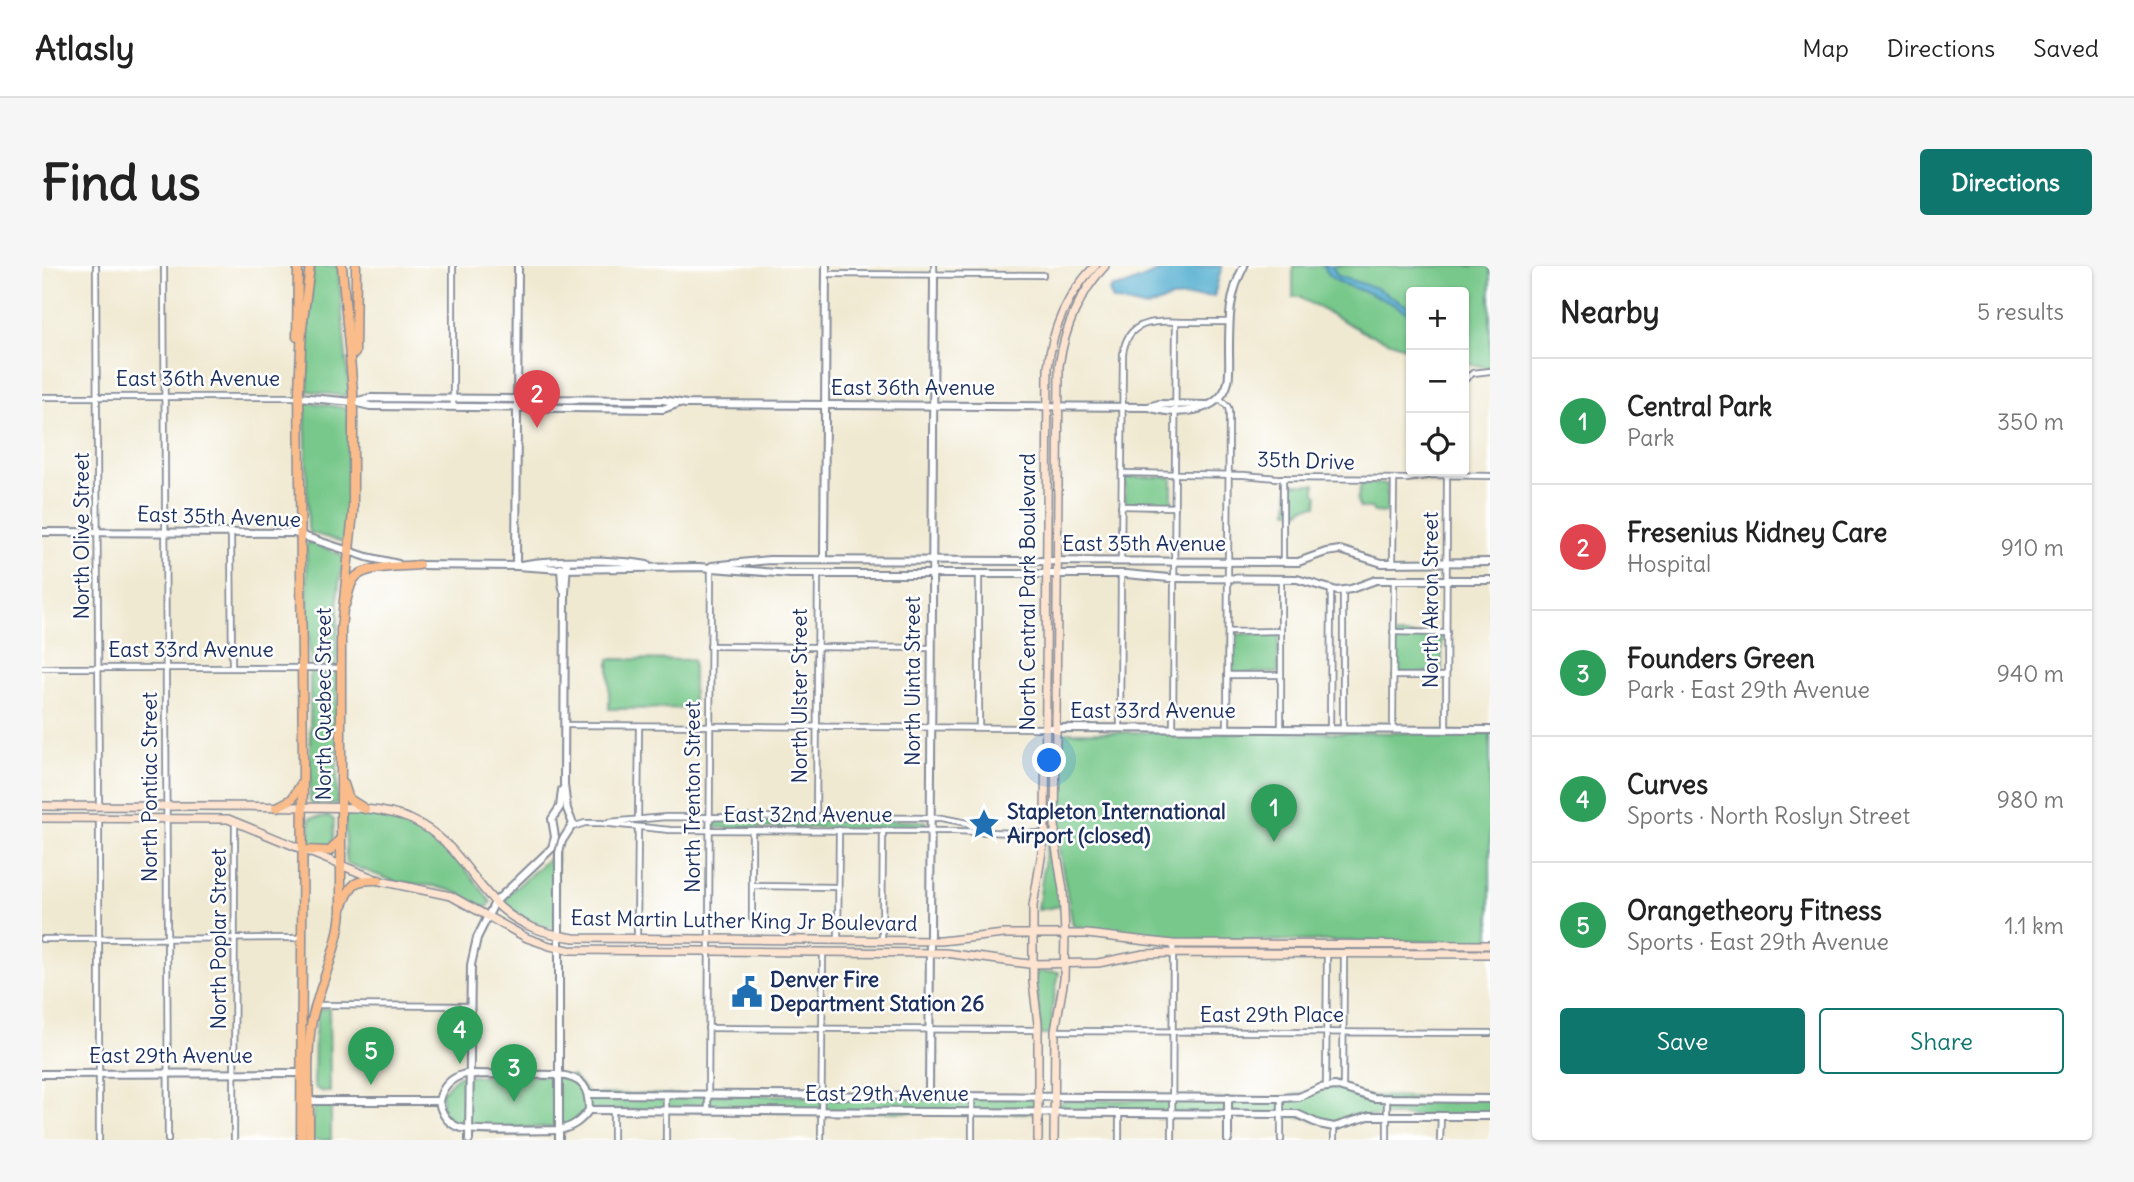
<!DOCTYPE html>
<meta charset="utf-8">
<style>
:root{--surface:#fff;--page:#f6f6f6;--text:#222;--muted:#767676;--line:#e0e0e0;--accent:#0f766e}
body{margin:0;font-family:Delius,sans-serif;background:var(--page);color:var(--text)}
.controls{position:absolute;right:21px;top:21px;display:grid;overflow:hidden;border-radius:7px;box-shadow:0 2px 5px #0004}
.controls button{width:63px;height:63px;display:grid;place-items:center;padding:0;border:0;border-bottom:2px solid var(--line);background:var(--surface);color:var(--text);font:35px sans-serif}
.you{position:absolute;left:1008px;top:495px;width:24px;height:24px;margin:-18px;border:5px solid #fff;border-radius:50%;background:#1a73e8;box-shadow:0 0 0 10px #1a73e833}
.badge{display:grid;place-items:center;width:46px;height:46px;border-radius:50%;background:var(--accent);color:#fff;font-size:23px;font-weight:700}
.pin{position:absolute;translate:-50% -58px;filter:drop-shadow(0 2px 4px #0008)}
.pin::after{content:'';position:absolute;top:37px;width:24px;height:21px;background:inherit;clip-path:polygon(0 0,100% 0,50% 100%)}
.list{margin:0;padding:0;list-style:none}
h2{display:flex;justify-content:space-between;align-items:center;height:91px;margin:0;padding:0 28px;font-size:30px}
h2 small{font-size:23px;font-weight:400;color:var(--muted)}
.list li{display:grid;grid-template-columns:46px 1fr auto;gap:21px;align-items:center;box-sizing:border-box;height:126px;padding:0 28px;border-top:2px solid var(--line)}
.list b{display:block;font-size:26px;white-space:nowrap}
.list p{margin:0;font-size:23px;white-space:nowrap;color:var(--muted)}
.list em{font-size:23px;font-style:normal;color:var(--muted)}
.actions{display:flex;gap:14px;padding:21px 28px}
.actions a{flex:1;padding:16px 0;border:2px solid var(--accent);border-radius:7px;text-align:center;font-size:24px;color:var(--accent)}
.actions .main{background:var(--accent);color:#fff}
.icon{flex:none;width:38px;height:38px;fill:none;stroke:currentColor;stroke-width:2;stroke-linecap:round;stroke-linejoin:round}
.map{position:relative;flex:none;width:1448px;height:874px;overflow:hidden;border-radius:7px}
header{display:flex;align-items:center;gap:42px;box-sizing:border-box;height:98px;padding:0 35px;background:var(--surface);border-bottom:2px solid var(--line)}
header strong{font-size:33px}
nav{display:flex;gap:38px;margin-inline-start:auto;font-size:24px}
.intro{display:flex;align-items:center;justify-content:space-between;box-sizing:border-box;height:168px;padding:0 42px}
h1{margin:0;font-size:49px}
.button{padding:18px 32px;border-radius:7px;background:var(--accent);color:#fff;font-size:24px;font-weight:700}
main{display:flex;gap:42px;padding:0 42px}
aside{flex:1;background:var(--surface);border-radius:7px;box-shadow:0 2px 5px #0004}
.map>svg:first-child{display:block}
.green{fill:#77c88a;stroke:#497c74;stroke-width:2}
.water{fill:#4facce;stroke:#356e96;stroke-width:2}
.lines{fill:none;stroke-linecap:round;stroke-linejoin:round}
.minor-casing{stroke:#868c98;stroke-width:8}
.tertiary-casing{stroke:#868c98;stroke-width:10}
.secondary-casing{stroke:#868c98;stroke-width:10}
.primary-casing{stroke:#868c98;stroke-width:11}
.minor{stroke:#fff;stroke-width:4.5}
.tertiary{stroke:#fff;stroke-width:6}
.secondary{stroke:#fde4d0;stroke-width:7}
.primary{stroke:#f9bc8a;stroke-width:8}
.labels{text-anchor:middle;stroke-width:5;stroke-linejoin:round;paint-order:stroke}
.street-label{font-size:21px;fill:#1b2f5e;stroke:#fff}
.poi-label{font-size:21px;font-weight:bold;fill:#1b2f5e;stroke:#fff;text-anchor:start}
</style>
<header>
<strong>Atlasly</strong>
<nav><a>Map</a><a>Directions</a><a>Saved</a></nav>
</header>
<div class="intro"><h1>Find us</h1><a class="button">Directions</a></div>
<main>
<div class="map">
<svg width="1448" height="874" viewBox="0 0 1448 874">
<rect width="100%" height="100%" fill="#fff"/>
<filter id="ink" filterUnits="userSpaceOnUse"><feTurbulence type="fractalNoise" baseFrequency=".0143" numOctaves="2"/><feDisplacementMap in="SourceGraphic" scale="14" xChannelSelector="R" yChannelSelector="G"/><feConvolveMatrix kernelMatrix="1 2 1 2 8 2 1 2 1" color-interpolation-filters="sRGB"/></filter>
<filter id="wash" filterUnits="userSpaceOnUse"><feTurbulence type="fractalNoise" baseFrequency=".00686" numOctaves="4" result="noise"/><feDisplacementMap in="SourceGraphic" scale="28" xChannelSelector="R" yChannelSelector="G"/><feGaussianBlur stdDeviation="1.57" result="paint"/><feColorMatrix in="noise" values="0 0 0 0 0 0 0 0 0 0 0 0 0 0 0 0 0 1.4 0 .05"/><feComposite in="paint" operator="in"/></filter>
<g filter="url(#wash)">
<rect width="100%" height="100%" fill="#f0e9d1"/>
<g class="green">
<polygon points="272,0 296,0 307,125 302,130 266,125 267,46"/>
<polygon points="1251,0 1448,0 1448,102 1422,97 1422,26 1369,26 1369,86 1365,82 1322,66 1260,33 1260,31 1251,31"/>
<path d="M266,136L304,142L307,146C307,169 312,262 301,276L269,267L266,263L263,139Z"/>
<rect x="1083" y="211" width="47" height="27"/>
<polygon points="1247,218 1273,218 1273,227 1276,229 1275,239 1263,241 1259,245 1246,245"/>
<polygon points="1319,218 1345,218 1345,247 1332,246 1329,242 1318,242 1315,235"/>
<polygon points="267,276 298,288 301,292 296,327 295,398 293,400 269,400 268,397 264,280"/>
<polygon points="1189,368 1237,368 1236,407 1188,407"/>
<polygon points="1354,369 1400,370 1400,407 1354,407"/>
<polygon points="567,393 651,394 651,442 567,443"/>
<polygon points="268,405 293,405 295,408 295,538 270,538 268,535"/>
<polygon points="1018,466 1448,467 1448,676 1111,674 1031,660 1017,585"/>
<path d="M303,548C384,551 403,575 449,636L445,642L411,625L392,620L354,616L304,597Z"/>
<polygon points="287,550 292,554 291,580 282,583 268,577 268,552"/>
<polygon points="672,553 884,555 884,562 672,562"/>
<polygon points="1005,576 1008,580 1019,640 996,644"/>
<polygon points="511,585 515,586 514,664 487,655 461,637 468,627 507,592"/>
<polygon points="993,706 1017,706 1010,744 1010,769 999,769"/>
<path d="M287,742L288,826C282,826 274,825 272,819L273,769L276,745L278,743Z"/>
<polygon points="416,810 530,810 547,828 996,831 996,847 547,844 528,861 422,863 401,850 399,827"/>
<polygon points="1293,820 1322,830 1448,833 1448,850 1327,850 1292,861 1263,851 1031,844 1017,841 1020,835 1239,832"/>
<polygon points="278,837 289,838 289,874 270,874 271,844"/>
</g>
<g class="water">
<polygon points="1123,0 1180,0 1172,30 1129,32 1105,42 1071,34 1067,25 1071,21 1082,20 1120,4"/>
<path d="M1281,0H1290L1296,10L1334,22L1369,42V49C1358,41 1341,33 1329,28C1310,20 1292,20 1281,0Z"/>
</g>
</g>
<g filter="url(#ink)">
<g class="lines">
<defs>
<g id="minor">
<polyline points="54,0 57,540"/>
<polyline points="122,0 126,874"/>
<polyline points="784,8 1001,9"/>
<polyline points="892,8 892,0"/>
<polyline points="1422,114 1431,107 1448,105"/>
<polyline points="0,131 257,131"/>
<polyline points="1177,132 1186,141 1187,146 1185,463"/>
<polyline points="411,141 411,0"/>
<polyline points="1080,207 1202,209 1235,212 1365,213 1391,209 1448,210"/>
<polyline points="1241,212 1241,296"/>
<polyline points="1079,240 1133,241"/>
<polyline points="189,266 190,401"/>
<path d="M1079,295L1081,88C1085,53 1113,55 1142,56C1157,56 1172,56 1187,56"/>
<polyline points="1351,297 1352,213"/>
<polyline points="1239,313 1239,463"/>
<polyline points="1186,366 1239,365"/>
<polyline points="1351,366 1405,367"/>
<polyline points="668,380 889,382"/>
<polyline points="0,402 299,402"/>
<polyline points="1185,409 1239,409"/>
<polyline points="1351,410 1404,410"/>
<polyline points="523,459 1003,462"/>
<polyline points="937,461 937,308"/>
<polyline points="1078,462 1079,308"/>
<polyline points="1131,462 1134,56"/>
<polyline points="1288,463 1289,325"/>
<polyline points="1301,463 1301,325"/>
<polyline points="1351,463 1352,314"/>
<polyline points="1404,463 1405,205"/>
<polyline points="774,552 776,308"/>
<polyline points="57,553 57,874"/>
<polyline points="596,553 597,460"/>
<polyline points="567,556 624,551 900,552 925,557 937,565"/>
<polyline points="530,561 543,557 559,557 628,564 912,565 1013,568"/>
<polyline points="710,620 796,621"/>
<polyline points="710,652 710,564"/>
<polyline points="595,672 596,561"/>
<polyline points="0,673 260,672"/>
<polyline points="796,673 797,564"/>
<polyline points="840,674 841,565"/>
<polyline points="275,739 428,740"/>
<polyline points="666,762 996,764"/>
<polyline points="1014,765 1448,767"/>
<polyline points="1284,821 1285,688"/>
<polyline points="1301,821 1302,687"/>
<polyline points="666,844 669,302"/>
<polyline points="192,874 193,556"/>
<polyline points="571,874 571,844"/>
<polyline points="624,874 624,828"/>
<polyline points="779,874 781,686"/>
<polyline points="930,874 930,830"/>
<polyline points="1077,874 1077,848"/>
<polyline points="1130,874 1131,678"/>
<polyline points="1239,874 1239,832"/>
<polyline points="1292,874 1292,861"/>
<polyline points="1345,874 1345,832"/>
<polyline points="1398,874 1399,850"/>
</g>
<g id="tertiary">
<polyline points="257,131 311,136 328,140 621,143 635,138"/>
<polyline points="311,136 328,132 621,134 644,138 1106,141 1117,138 1165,139"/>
<path d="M1107,141C1132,150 1178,148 1186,116C1188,106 1187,94 1187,84C1187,53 1187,28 1202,0"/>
<polyline points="0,266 252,267 325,291 356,298"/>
<polyline points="782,294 784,0"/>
<polyline points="374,299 474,300 519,303 657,301 748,308 1084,308 1127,312 1255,313 1295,325 1309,323 1334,314 1448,314"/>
<path d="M479,299C510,293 574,293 605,299"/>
<polyline points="474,300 476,0"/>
<polyline points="670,300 727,294 1256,296 1284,286 1298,284 1340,297 1448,296"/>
<polyline points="519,302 520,318 522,325"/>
<polyline points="1009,462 1448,464"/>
<polyline points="0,808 258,807"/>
<polyline points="547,828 1239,832 1257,831 1278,822 1293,820 1332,832 1448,833"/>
<polyline points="887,829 892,8"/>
<polyline points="262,835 397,835"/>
<path d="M397,835C400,821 408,812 423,808L517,809C541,812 547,821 547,844"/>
<path d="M397,835C399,847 404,856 416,861C430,867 497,864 517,864C530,861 538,856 547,844"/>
<polyline points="547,844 1255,848 1277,858 1292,861 1327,850 1448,850"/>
<polyline points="427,874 429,699 435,672 453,636 510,582 513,571 510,553 518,541 520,524"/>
<polyline points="517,874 517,587 520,575 531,558 525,543 522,519 523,327 525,296"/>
<polyline points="1186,874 1186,831"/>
</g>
<g id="secondary">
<path d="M0,540C87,541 173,539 260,541C296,542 336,539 370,554C415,575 426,611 459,642C480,661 505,668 532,672L899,675L962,668H1045L1131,678L1448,679"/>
<polyline points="0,552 186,553 338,615 409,630 485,672 508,680 527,684 903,687 987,698 1056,697 1102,688 1131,687 1448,688"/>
<path d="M996,874V758L991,716V640L1003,568L1006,102C1010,63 1025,28 1053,0"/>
<path d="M1012,874L1013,765L1022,713L1023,668L1021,624L1013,575L1017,100C1022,64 1037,27 1063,0"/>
</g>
<g id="primary">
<polyline points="255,71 256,0"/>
<polyline points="313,87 314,0"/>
<path d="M303,339C306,331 307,320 312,313C322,299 360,301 377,299"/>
<polyline points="302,518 307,533 323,543"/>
<polyline points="235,541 250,533 259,518"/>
<polyline points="262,584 288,585 298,573"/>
<path d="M301,639C310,617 312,613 337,614"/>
<polyline points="259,874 261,494 257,123 260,62 268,0"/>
<path d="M267,874C268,835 263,793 270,754C278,716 297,683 299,644V363L311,246V126L300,0"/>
</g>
</defs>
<use href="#minor" class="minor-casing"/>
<use href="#tertiary" class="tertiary-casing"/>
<use href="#secondary" class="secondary-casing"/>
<use href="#primary" class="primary-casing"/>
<use href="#minor" class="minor"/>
<use href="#tertiary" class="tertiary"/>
<use href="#secondary" class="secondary"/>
<use href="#primary" class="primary"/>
</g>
</g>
<defs>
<symbol id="sight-bare" viewBox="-9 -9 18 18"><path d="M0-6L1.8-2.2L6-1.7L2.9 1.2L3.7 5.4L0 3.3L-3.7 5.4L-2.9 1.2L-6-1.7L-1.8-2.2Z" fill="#1f6fb2" stroke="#fff" stroke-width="2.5" paint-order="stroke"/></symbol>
<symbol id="civic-bare" viewBox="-9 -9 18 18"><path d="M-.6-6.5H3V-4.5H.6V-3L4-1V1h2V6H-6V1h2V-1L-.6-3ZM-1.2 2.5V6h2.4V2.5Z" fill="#1f6fb2" stroke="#fff" stroke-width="2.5" paint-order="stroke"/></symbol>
</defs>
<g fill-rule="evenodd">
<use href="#sight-bare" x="920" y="536" width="44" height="44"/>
<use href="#civic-bare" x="683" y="704" width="44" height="44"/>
</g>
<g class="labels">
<g class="street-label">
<text x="156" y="120">East 36th Avenue</text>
<text x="871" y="129">East 36th Avenue</text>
<text transform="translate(1264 195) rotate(2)" y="7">35th Drive</text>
<text transform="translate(177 251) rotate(2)" y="7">East 35th Avenue</text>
<text transform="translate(40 270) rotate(-90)" y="7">North Olive Street</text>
<text x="1102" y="285">East 35th Avenue</text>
<text transform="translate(986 326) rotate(-90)" y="7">North Central Park Boulevard</text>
<text transform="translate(1389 334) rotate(-90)" y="7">North Akron Street</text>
<text x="149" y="391">East 33rd Avenue</text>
<text transform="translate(871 415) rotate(-90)" y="7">North Uinta Street</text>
<text transform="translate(758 430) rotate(-90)" y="7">North Ulster Street</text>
<text transform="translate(282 438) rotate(-90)" y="7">North Quebec Street</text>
<text x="1111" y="452">East 33rd Avenue</text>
<text transform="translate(108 521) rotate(-90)" y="7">North Pontiac Street</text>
<text transform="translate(651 531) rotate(-90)" y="7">North Trenton Street</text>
<text x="766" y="556">East 32nd Avenue</text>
<text transform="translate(702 655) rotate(1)" y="7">East Martin Luther King Jr Boulevard</text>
<text transform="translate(177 673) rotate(-90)" y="7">North Poplar Street</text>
<text x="1230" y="756">East 29th Place</text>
<text x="129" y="797">East 29th Avenue</text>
<text x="845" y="835">East 29th Avenue</text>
</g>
<g class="poi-label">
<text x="965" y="553">Stapleton International<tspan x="965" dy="24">Airport (closed)</tspan></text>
<text x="728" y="721">Denver Fire<tspan x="728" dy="24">Department Station 26</tspan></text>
</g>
</g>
</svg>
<div class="controls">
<button>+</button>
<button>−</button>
<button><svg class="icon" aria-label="locate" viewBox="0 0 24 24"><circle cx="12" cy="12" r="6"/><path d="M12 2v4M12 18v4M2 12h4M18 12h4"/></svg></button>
</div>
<div class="you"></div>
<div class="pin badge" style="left:1232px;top:576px;background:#2e9e5b">1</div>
<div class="pin badge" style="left:495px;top:162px;background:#e0444e">2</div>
<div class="pin badge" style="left:472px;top:836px;background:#2e9e5b">3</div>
<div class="pin badge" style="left:418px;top:798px;background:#2e9e5b">4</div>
<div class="pin badge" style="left:329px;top:819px;background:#2e9e5b">5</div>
</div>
<aside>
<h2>Nearby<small>5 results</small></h2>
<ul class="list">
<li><span class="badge" style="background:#2e9e5b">1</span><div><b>Central Park</b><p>Park</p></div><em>350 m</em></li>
<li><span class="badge" style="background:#e0444e">2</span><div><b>Fresenius Kidney Care</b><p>Hospital</p></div><em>910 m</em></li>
<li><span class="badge" style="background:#2e9e5b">3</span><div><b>Founders Green</b><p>Park · East 29th Avenue</p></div><em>940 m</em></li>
<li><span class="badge" style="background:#2e9e5b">4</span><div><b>Curves</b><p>Sports · North Roslyn Street</p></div><em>980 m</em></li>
<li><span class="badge" style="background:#2e9e5b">5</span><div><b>Orangetheory Fitness</b><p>Sports · East 29th Avenue</p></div><em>1.1 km</em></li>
</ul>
<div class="actions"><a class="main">Save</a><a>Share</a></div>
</aside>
</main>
